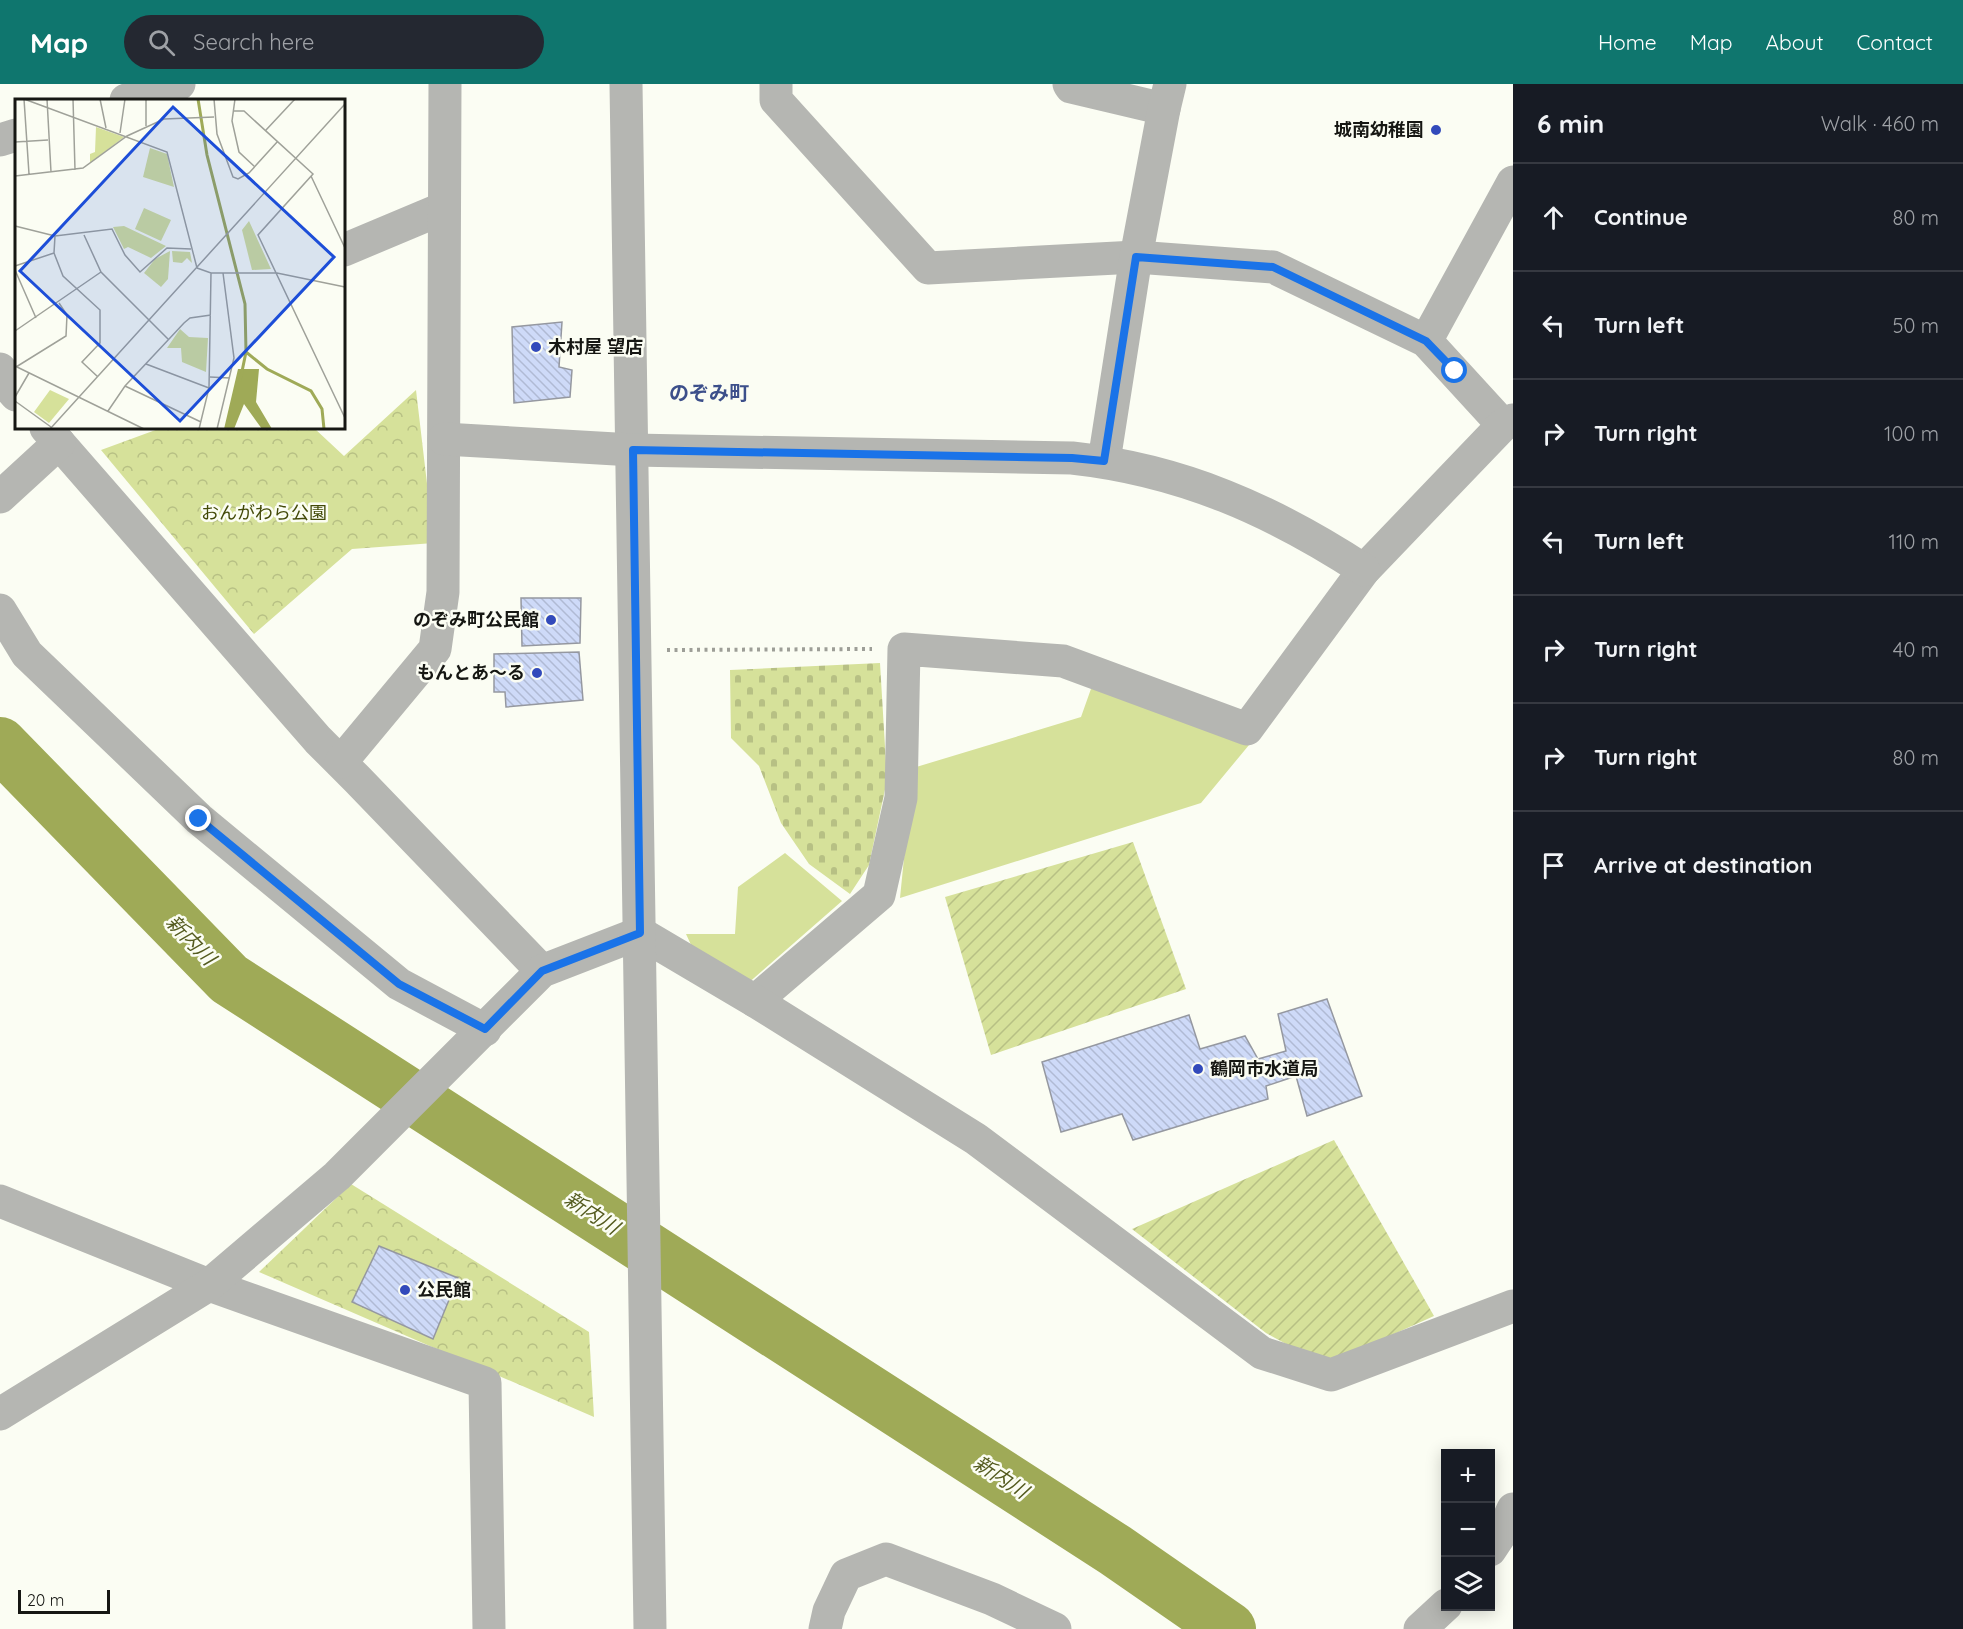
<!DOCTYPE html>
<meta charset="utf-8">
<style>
:root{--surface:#171b24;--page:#242831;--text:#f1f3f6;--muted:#9ea1a6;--line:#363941;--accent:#0f766e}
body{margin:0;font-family:Quicksand,"Noto Sans JP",sans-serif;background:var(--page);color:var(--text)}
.controls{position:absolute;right:18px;bottom:18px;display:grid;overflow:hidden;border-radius:0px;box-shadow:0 3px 15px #0003}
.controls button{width:54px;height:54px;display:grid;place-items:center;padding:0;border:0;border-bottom:2px solid var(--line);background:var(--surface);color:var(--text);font:30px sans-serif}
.scale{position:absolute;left:18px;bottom:15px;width:92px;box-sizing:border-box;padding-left:6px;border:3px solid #161713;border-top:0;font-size:16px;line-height:21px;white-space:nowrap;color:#161713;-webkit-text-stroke:4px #fbfdf3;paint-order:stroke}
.stop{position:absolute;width:18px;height:18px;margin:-14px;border:4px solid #1a73e8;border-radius:50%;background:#fff}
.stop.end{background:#1a73e8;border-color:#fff;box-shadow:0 2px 6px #0008}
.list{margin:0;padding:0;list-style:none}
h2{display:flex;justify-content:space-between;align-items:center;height:78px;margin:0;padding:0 24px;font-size:26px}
h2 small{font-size:20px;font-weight:400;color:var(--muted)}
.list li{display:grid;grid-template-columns:39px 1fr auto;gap:18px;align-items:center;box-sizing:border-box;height:108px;padding:0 24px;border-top:2px solid var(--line)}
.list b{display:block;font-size:22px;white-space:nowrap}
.list em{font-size:20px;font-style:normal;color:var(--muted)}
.icon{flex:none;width:33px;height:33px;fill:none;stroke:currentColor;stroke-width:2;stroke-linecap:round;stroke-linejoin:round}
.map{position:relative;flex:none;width:1513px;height:1545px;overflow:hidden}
header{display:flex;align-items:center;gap:36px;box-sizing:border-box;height:84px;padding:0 30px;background:var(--accent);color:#fff}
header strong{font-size:28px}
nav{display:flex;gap:33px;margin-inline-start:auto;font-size:21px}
.search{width:420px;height:54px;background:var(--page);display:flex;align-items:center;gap:15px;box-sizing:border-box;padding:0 21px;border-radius:33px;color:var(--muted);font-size:22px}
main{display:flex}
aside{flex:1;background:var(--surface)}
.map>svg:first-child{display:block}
.grass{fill:#d6e19a}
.cemetery{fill:url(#cemetery-stones)}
.park{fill:url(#park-crowns)}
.garden{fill:url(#garden-furrows)}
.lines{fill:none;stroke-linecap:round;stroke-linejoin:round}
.river{stroke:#9faa57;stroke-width:54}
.building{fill:url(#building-back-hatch);stroke:#9598a0;stroke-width:1.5}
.path{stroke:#9d9e97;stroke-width:4;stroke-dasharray:3 4.5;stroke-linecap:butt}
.minor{stroke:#b5b6b2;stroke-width:33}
.tertiary{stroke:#b5b6b2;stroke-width:33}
.route{stroke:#1a73e8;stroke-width:8}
.poi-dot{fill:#324abb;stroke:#fbfdf3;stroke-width:2}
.labels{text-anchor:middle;stroke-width:5;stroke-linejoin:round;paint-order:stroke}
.poi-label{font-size:18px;font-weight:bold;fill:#161713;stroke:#fbfdf3;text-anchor:end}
.park-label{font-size:18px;fill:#434a08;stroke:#fbfdf3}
.neighbourhood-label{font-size:20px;font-weight:bold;fill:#3c4f8a;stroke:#fbfdf3}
.water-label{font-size:20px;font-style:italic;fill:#545b1f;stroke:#fbfdf3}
.inset-river{fill:none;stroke:#9faa57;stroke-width:3}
.inset-road{fill:none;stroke:#9fa199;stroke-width:1.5}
.view{fill:#1d4ed8;fill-opacity:0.15;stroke:#1d4ed8;stroke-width:3}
.inset-edge{fill:none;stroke:#161713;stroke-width:3}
</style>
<header>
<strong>Map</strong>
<div class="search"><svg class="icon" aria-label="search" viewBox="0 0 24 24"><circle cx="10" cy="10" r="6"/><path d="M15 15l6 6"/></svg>Search here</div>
<nav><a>Home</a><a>Map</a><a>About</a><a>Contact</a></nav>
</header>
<main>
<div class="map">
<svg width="1513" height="1545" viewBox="0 0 1513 1545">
<defs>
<pattern id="cemetery-stones" width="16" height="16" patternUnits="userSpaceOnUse" patternTransform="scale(1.5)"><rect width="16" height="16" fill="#d6e19a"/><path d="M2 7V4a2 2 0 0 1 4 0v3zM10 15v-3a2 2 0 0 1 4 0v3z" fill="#b7c084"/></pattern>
<pattern id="park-crowns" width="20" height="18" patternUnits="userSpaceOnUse" patternTransform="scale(1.5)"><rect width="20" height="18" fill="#d6e19a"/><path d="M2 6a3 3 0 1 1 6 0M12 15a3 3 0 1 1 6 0" fill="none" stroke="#b7c084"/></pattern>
<pattern id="garden-furrows" width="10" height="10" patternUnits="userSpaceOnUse" patternTransform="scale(1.5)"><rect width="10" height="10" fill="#d6e19a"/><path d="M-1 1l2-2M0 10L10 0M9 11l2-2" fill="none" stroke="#b7c084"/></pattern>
<pattern id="building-back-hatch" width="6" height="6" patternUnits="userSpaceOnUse" patternTransform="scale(1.5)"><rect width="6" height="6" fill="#cedaf8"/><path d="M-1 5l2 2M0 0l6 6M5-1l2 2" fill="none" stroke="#b0bad4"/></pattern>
</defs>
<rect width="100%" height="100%" fill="#fbfdf3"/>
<g class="grass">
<polygon points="1092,602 1249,661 1201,719 900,814 913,684 1081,633"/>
<polygon points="785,769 842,817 746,901 692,863 686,850 735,850 738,803"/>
</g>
<polygon class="cemetery" points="880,579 887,696 869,781 850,810 809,780 781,739 759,682 731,654 730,586"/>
<g class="park">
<polygon points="416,306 434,459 352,465 254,550 101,366 161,344 314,344 344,372"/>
<polygon points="351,1100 589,1248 594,1333 259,1188"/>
</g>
<g class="garden">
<polygon points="1133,758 1186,905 991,971 945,813"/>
<polygon points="1334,1056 1434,1232 1325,1281 1266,1249 1132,1145"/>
</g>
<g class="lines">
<polyline class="river" points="0,660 229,895 1115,1466 1229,1545"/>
</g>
<g class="building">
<polygon points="562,238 559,283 572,286 570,313 514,319 512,243"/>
<polygon points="521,514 581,514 580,559 522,562"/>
<polygon points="579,568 583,616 506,623 505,608 494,608 494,570"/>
<polygon points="1327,915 1362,1012 1307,1032 1296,992 1266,1002 1268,1015 1133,1056 1122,1030 1061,1048 1042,978 1189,931 1200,965 1245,952 1258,975 1286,967 1278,930"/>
<polygon points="379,1162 458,1194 433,1255 352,1218"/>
</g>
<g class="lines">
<polyline class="path" points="667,566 872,565"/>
<g class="minor">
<polyline points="776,0 776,16 928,184 1136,173 1273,183 1426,257 1503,341"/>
<polyline points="1069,0 1071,3 1164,25"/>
<polyline points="126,16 179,0"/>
<polyline points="0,56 16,51"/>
<polyline points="344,166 444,124"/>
<polyline points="1426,257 1513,98"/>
<polyline points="0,285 10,304 16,311"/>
<polyline points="46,344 318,656 357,695 542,887"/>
<polyline points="1104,377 1136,173 1164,25 1170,0"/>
<polyline points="0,413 59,359"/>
<polyline points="0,526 27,570 199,735 399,900 485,946"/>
<polyline points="341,678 435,565 443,508 445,0"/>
<polyline points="755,917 879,811 901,714 904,565 1063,577 1247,645 1364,486 1503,341 1513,336"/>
<polyline points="0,1117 209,1201 485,1299 489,1545"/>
<polyline points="0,1330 209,1201 337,1092 542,887 640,849 755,917 976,1055 1262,1269 1331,1291 1513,1222"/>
<polyline points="1490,1466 1504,1445 1513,1425"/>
<polyline points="825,1545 829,1527 846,1491 886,1475 992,1515 1055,1545"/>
<polyline points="1420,1545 1446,1521"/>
</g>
<g class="tertiary">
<polyline points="626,0 650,1545"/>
<path d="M444,355L633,366L1072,374C1182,386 1272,426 1364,486"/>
</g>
</g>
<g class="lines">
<polyline class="route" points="199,735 399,900 485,945 542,887 640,849 633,366 1072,374 1104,377 1136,173 1273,183 1426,257 1455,287"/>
</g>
<g class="poi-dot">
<circle cx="1436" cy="46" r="6"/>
<circle cx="536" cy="263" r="6"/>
<circle cx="551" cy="536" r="6"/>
<circle cx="537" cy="589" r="6"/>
<circle cx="1198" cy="985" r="6"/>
<circle cx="405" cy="1206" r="6"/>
</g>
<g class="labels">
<g class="poi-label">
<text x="1424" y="52">城南幼稚園</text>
<text x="548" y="269" text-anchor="start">木村屋 望店</text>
<text x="539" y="542">のぞみ町公民館</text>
<text x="525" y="595">もんとあ～る</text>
<text x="1210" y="991" text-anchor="start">鶴岡市水道局</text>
<text x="417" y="1212" text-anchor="start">公民館</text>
</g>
<g class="park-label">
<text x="264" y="435">おんがわら公園</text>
</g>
<g class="neighbourhood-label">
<text x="709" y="316">のぞみ町</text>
</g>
<g class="water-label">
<text transform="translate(191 856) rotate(46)" y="7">新内川</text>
<text transform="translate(592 1129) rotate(33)" y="7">新内川</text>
<text transform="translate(1001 1393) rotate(33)" y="7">新内川</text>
</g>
</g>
<g transform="translate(15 15)">
<rect width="330" height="330" fill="#fbfdf3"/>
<path d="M109,127L151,147L136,159L113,148L109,150L98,128ZM157,152L175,153L177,164L172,159L167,164L158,163ZM35,291L54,300L34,324L19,313Z" fill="#d6e19a"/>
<path d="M155,152L153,180L146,188L129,174L140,160Z" fill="#d6e19a"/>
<path d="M81,28L109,38L75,64V55L80,53ZM234,122L256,170L237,171L227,131ZM165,230L174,238L193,239L191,273L167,263L166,249H152Z" fill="#d6e19a"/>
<path d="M135,49L152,55L159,88L128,78ZM129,109L156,121L146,142L120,130Z" fill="#d6e19a"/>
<path d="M223,270H244L241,303L257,330H247L229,305L219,330H209Z" fill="#9faa57"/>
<path class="inset-river" d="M183,0L192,56L230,205L231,253L225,282M231,253L252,270L296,292L307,310L309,330"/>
<path class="inset-road" d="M9,0L152,53L182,169M9,0L14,75M32,0L36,73M58,0L60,71M85,0L91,29M199,0L202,35L218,78L223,80L234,74L263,42M220,0L217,22L224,53L240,68M218,12H229L298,75L243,136L330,319M131,27V0M251,31L280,0M105,34L110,0M0,43L33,41M0,77L68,69L112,37L149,20L199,18M296,77L330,149M0,127L40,137L97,130L110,156L125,173L152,149L176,150M69,136L86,173L154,241M40,137L39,154L48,177L85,211V244L67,263L83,278M0,167L39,154M182,169L196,174H262L330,188M0,171L21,219M0,232L86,173M131,265L194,289M0,267L129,330M1,268L51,237L52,216L44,204M195,278L215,279M110,287L186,323M0,298L14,274M0,302L36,328M93,312L110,287L169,224L175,219L196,216M35,330L330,5M184,330L194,289L196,174M202,330L219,259L208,174"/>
<path class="view" d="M158,8L319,158L165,322L5,172Z"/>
<rect width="330" height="330" class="inset-edge"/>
</g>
</svg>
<div class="controls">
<button>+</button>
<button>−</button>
<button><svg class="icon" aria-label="layers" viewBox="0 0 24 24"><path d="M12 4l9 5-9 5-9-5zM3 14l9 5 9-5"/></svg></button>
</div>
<div class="scale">20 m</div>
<div class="stop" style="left:1455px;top:287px"></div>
<div class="stop end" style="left:199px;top:735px"></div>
</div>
<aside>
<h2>6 min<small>Walk · 460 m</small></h2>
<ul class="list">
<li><svg class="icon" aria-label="ahead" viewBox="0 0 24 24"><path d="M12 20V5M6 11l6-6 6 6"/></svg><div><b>Continue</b></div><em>80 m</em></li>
<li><svg class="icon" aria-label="left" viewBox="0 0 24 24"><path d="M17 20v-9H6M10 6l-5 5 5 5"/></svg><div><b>Turn left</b></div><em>50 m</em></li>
<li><svg class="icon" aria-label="right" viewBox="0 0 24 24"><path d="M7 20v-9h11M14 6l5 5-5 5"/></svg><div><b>Turn right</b></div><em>100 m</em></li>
<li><svg class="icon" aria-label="left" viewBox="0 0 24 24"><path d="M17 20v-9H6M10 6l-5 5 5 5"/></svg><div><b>Turn left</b></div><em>110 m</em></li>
<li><svg class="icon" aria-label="right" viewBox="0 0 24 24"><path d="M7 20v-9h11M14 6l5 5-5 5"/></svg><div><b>Turn right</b></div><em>40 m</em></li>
<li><svg class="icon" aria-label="right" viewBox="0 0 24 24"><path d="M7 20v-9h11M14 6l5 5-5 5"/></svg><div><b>Turn right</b></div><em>80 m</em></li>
<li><svg class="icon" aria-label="arrive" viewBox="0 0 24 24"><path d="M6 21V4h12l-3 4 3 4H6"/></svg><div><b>Arrive at destination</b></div></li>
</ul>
</aside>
</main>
